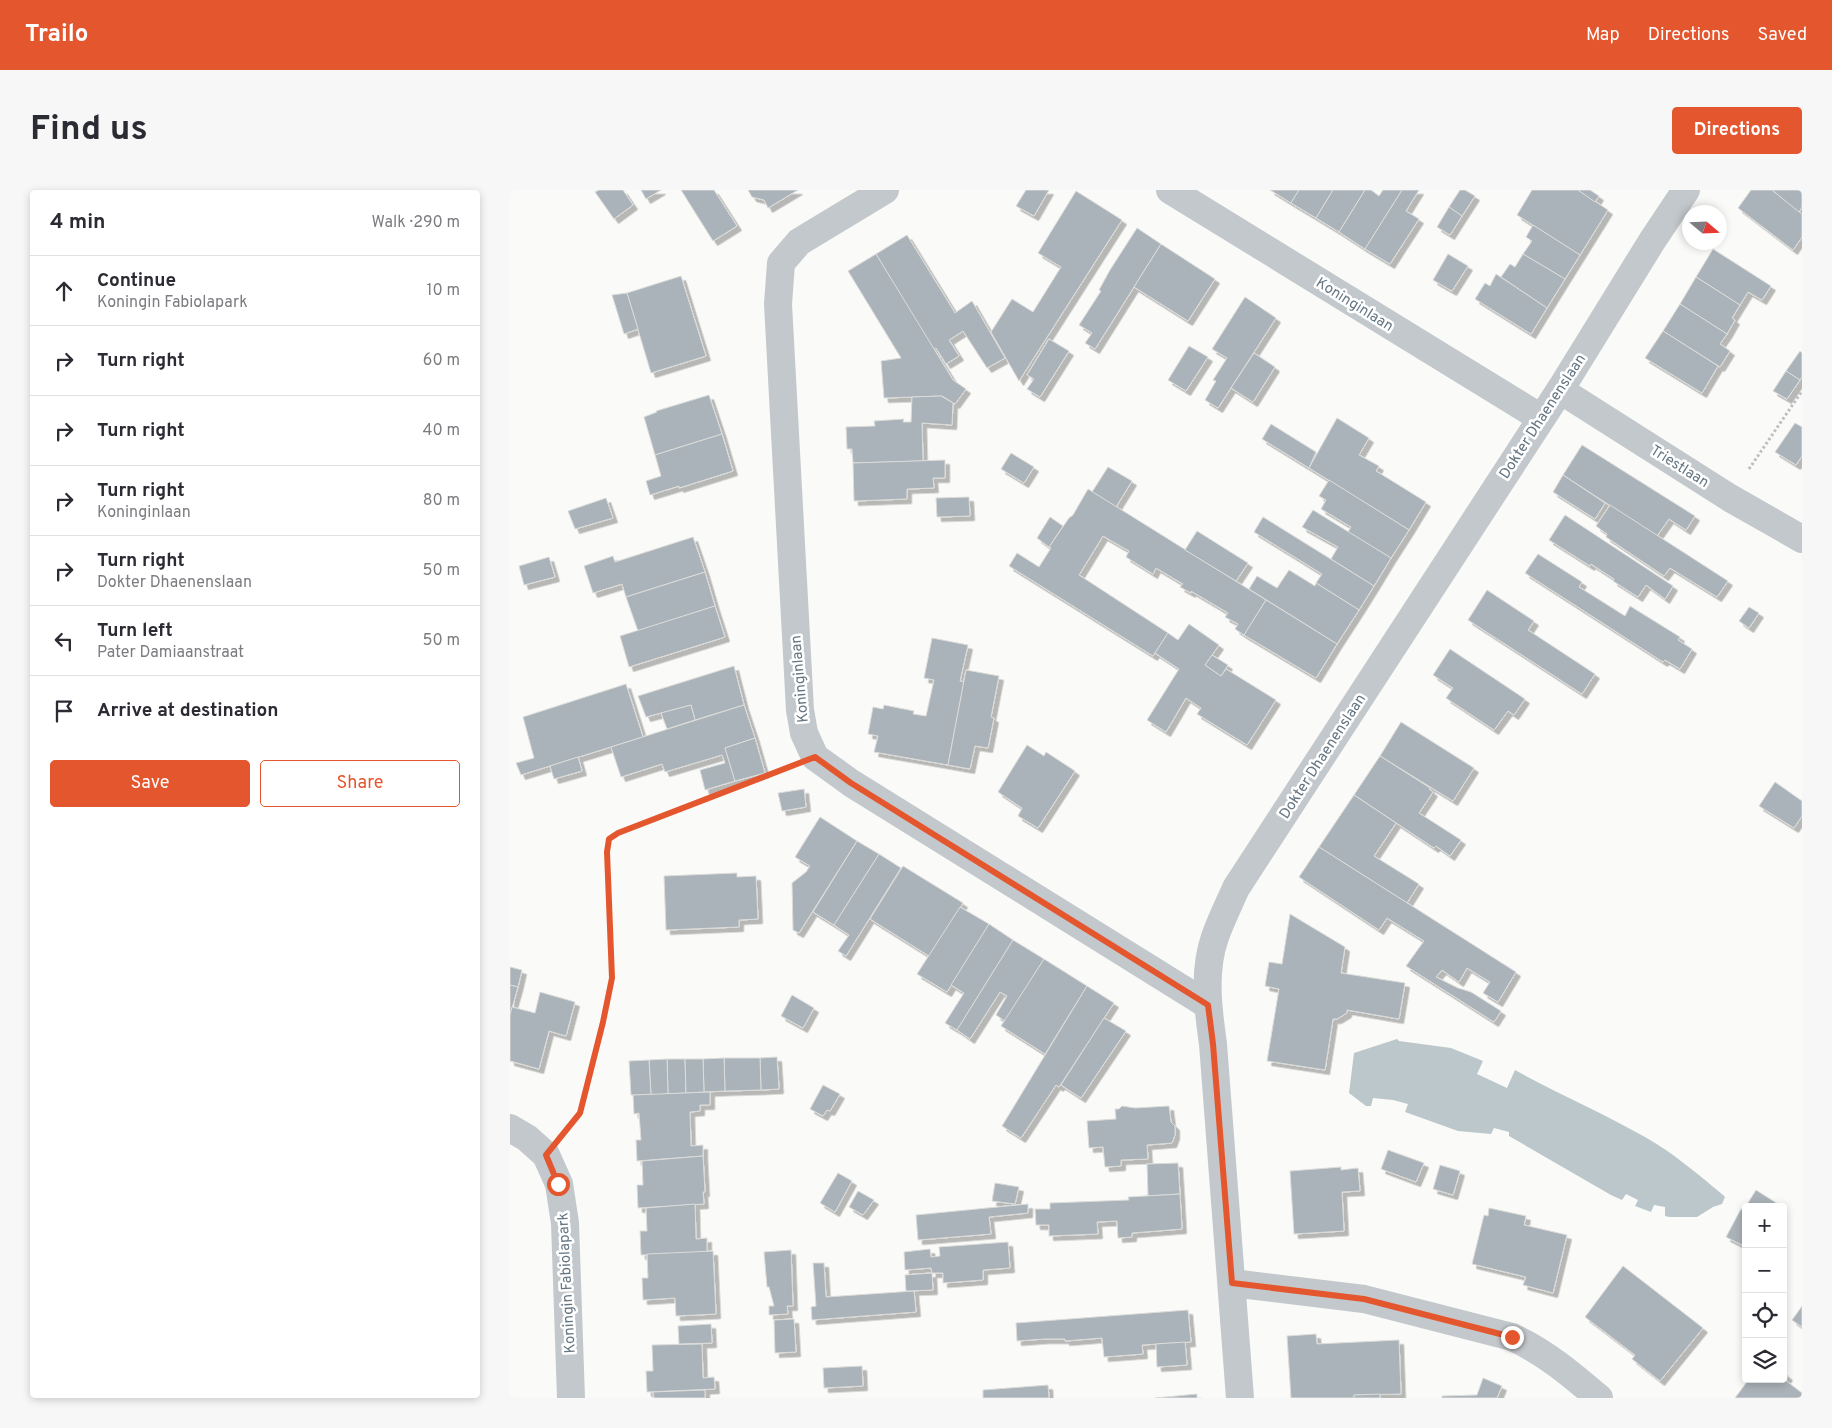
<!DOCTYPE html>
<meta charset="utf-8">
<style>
:root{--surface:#fff;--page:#f7f7f7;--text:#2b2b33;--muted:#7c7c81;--line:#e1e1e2;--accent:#e4572e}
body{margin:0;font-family:Overpass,sans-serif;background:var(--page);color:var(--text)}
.controls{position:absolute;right:15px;bottom:15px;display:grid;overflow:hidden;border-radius:5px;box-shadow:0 2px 8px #0003}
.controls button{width:45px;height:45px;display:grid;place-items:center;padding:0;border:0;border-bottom:1px solid var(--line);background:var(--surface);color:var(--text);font:25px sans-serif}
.compass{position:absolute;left:1172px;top:15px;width:45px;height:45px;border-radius:50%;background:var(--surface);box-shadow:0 2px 8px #0003;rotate:109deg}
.stop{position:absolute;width:15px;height:15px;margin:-11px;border:4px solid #e4572e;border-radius:50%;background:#fff}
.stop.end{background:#e4572e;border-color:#fff;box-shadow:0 1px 5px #0008}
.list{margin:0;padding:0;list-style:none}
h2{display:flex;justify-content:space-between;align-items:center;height:65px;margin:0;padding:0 20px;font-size:21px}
h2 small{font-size:16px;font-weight:400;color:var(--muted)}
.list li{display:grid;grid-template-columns:32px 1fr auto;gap:15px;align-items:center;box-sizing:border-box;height:70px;padding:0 20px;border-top:1px solid var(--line)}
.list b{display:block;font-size:19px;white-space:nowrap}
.list p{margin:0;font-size:16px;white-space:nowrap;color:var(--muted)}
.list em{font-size:16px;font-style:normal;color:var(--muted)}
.actions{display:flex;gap:10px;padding:15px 20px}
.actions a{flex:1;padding:11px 0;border:1px solid var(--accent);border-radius:5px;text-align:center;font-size:18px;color:var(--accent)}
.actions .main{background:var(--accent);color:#fff}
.icon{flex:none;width:28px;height:28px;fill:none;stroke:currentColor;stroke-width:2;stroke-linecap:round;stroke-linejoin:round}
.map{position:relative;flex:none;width:1292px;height:1208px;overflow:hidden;border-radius:5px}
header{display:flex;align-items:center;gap:30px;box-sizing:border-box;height:70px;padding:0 25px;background:var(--accent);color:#fff}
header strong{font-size:24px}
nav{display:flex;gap:28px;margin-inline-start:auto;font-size:18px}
.intro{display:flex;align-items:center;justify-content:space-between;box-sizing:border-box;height:120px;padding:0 30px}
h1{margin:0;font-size:35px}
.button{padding:12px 22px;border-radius:5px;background:var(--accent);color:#fff;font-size:18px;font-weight:700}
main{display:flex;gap:30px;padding:0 30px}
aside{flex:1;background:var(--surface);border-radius:5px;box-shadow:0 2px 8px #0003}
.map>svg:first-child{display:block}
.water{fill:#bbc7cb}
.building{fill:#aab3b9;stroke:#dcdcda;filter:url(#shadow)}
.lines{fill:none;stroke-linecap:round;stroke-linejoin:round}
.path{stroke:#bbbfc2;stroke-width:3;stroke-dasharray:2.5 2.5;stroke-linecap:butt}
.minor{stroke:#c3c8cc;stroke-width:28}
.route{stroke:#e4572e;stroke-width:6}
.labels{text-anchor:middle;stroke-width:5;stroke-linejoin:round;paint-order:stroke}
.street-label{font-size:15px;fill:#657683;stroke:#fff}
</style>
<header>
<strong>Trailo</strong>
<nav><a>Map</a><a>Directions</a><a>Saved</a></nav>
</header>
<div class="intro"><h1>Find us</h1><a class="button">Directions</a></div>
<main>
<aside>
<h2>4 min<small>Walk · 290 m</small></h2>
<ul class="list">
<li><svg class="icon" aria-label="ahead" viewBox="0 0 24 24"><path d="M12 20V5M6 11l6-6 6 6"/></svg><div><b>Continue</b><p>Koningin Fabiolapark</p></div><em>10 m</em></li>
<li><svg class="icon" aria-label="right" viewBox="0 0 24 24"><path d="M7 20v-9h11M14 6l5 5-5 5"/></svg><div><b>Turn right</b></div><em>60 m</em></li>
<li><svg class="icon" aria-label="right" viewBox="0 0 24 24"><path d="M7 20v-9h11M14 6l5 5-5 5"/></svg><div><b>Turn right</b></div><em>40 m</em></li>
<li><svg class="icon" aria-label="right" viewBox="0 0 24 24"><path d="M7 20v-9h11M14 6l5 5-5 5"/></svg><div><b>Turn right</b><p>Koninginlaan</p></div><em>80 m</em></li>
<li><svg class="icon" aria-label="right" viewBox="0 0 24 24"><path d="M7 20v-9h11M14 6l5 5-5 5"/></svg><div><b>Turn right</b><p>Dokter Dhaenenslaan</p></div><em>50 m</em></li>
<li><svg class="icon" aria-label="left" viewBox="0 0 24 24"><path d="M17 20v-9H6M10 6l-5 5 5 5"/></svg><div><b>Turn left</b><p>Pater Damiaanstraat</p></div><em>50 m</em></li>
<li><svg class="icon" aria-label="arrive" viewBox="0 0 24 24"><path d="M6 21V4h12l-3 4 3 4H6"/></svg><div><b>Arrive at destination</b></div></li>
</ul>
<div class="actions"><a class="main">Save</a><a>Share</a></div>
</aside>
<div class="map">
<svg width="1292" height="1208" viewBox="0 0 1292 1208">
<defs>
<filter id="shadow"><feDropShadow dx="4.5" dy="4.5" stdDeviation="0" flood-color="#0004"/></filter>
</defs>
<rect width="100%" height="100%" fill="#fafaf8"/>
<path class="water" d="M887,849L889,851L941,858L973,871L967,884L997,898L1005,880C1048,904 1093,923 1135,947C1163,963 1188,984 1213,1005L1215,1007L1212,1014L1203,1017L1187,1027H1159L1155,1026V1017L1144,1015L1141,1022L1125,1016L1128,1010L1116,1004L1112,1010L1101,1005L999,946V942L984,938L981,944L948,941L895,922L898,914L883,910L863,908L861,916H856L839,903L844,863Z"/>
<g class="building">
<polygon points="89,0 113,0 123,15 104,29 85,2"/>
<polygon points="131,0 151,0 136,9"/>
<polygon points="171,0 204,0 227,36 203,51"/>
<polygon points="238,0 288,0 258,18 254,10 242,7"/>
<polygon points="516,0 539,0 524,26 506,16"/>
<polygon points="760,0 789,0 781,13"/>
<polygon points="789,0 823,0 806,28 781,13"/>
<polygon points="823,0 855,0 829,42 806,28"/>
<polygon points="855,0 861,0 869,6 873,0 892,0 855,59 829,42"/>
<polygon points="892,0 909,0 896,21 909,29 880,74 855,59"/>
<polygon points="950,0 955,0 965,6 952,26 939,17"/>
<polygon points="1022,0 1068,0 1098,20 1070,65 1007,25"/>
<polygon points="1068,0 1080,0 1089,6 1085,12"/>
<polygon points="1241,0 1262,0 1292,24 1292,47 1283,60 1228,18"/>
<polygon points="1262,0 1292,0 1292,17 1289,22"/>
<polygon points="566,1 612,30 509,191 481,142 502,109 523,122 551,77 528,63"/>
<polygon points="939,17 952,26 940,45 927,37"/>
<polygon points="1023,35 1070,65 1055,89 1013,64 1022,51 1016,47"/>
<polygon points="627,38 651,54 585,159 575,153 582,143 569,135 591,101 589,100 600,80"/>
<polygon points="397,45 445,123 462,111 495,168 477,178 453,141 439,150 449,166 436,174 426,158 423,160 366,64"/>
<polygon points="651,54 705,89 678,131 624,97"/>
<polygon points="1203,59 1261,96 1252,110 1238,102 1230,115 1186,87"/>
<polygon points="366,64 443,190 456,199 445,214 432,206 374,208 371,171 391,168 338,81"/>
<polygon points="938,64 958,76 942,101 923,90"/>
<polygon points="1013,64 1055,89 1037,118 991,87 1000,74 1005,77"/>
<polygon points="986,84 1037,118 1021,144 965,109 975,93 980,96"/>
<polygon points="171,86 196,166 141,183 117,103"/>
<polygon points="1186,87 1230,115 1222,128 1225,130 1217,144 1170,114"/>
<polygon points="117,103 128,139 114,144 102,105"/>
<polygon points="735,107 766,128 708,218 695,210 706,191 703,190 717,168 702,159"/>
<polygon points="1170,114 1217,144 1210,154 1220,161 1210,177 1153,141"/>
<polygon points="1153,141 1208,176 1192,203 1135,168"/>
<polygon points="539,149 559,161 530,207 517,199 524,189 517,185"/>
<polygon points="679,156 698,167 676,201 658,190"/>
<polygon points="1290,161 1292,163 1292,187 1290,190 1276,181"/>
<polygon points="744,163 765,177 743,212 721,198"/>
<polygon points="1276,181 1290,190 1277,209 1263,201"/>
<polygon points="199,205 212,244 145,265 134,227 147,222 146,221"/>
<polygon points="431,206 443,213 442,235 412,233 413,271 343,273 342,259 337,259 336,237 365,236 364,231 394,229 393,232 401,232 402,207"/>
<polygon points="827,228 859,248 849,265 869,276 866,281 916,312 899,340 799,278"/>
<polygon points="1285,233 1292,237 1292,266 1286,275 1265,262"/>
<polygon points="761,234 806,262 799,278 752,249"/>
<polygon points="212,244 223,281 169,298 169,296 140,305 136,291 151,286 145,265"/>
<polygon points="1072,255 1185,326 1176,340 1159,329 1147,346 1053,285"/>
<polygon points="501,263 524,277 514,293 491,279"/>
<polygon points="435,270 435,288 423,288 424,298 397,299 397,309 344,311 343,273"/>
<polygon points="598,277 622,291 606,317 582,302"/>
<polygon points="1053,285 1095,313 1085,329 1043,302"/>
<polygon points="819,290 899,340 881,368 838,342 841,337 811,319 816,310 809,306"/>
<polygon points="578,299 756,410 734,445 725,439 728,434 715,427 718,423 681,401 681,403 670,397 673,394 646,378 643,384 616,367 619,361 593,346 569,385 658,443 643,466 499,376 507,363 529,377 541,358 539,357 559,328 563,325"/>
<polygon points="459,307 460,326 427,327 426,308"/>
<polygon points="96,308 103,328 65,339 58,321"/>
<polygon points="1100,315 1218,391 1207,407 1160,378 1154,386 1096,347 1097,344 1086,336"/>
<polygon points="803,320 881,368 864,396 821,369 828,357 792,337"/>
<polygon points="1055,325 1163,396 1155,409 1136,395 1128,407 1103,391 1104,389 1081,374 1080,376 1039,350"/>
<polygon points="540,327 553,336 539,357 527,348"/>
<polygon points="753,327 864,396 849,420 806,393 812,384 744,342"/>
<polygon points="687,341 738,373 726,391 675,360"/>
<polygon points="183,347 195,382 116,407 112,394 83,403 74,376 103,366 105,372"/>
<polygon points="1028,364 1072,392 1069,397 1115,426 1120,416 1170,447 1168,450 1182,459 1170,479 1155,470 1153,472 1015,383"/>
<polygon points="39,367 45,387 14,395 9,376"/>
<polygon points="779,380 805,396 806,393 849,420 827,454 739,399 747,386 767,398"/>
<polygon points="195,382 205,416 128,441 116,407"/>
<polygon points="977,400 1024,431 1018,440 1085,484 1072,504 958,430"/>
<polygon points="756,410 827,454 806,488 734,445"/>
<polygon points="205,416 215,447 119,477 110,446"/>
<polygon points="1239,417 1249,423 1239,438 1229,431"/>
<polygon points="679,434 709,455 695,475 711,486 716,479 766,510 737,555 687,524 691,518 676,508 656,542 637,530 669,479 645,463 658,443 668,450"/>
<polygon points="422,448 458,455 450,491 454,492 438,575 364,562 368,546 358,544 363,517 373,519 374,515 404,521 403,524 416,526 424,490 414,488"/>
<polygon points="940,459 1015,509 1004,525 998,521 984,540 936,508 943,498 923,485"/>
<polygon points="702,465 718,475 711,486 695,475"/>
<polygon points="224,476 234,515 185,530 181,515 136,527 128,506"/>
<polygon points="456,480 489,486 481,527 484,528 478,558 465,556 460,579 438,575"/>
<polygon points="116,494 133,547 11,585 6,573 24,568 13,527"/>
<polygon points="181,515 185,530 157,539 151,523"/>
<polygon points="234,515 245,548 215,558 225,591 195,600 190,580 215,573 212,565 155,582 152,574 111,587 101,557"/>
<polygon points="891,532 964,578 943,611 870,566"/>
<polygon points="245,548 255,583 225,591 215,558"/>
<polygon points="517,555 534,566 536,562 565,581 528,638 508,626 512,618 488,602"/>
<polygon points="870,566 920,598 919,599 923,602 909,623 951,650 940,666 926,656 924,658 844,605"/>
<polygon points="68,567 72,581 44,589 40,576"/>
<polygon points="1265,592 1292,611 1292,626 1284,638 1249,616"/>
<polygon points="294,599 296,617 272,621 268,603"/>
<polygon points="844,605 886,633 864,666 909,694 897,713 809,657"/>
<polygon points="310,627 347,651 289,743 283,740 282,693 296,682 300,676 285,667"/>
<polygon points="347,651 369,664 324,735 303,722"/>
<polygon points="809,657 1006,782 988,812 973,803 980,792 957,778 949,792 932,780 926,787 948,798 961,802 991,821 984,832 896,776 914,751 877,728 869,740 789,687"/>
<polygon points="369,664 391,678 336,766 328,761 339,745 324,735"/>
<polygon points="393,676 453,713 419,766 360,729"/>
<polygon points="227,683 227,687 246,686 248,729 229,730 229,737 156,740 154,686"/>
<polygon points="450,717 479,734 437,802 407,784"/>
<polygon points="780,724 835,757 831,783 895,793 889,829 837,820 837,823 827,829 823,829 815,880 757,871 769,799 755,796 759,772 772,774"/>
<polygon points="479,734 503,750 447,840 435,833 454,803 441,795"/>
<polygon points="503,750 534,769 495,831 486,825 497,806 490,802 460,849 447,840"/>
<polygon points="534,769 577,796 535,864 491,836"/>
<polygon points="0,777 12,780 8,797 0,795"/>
<polygon points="0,795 8,797 0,825"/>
<polygon points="577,796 604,813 549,897 546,895 511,948 492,936"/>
<polygon points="30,802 65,812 56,846 39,841 29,879 0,871 0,825 2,817 25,823"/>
<polygon points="282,805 304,818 293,838 271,826"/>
<polygon points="594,828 616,841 571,908 551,895"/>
<polygon points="267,867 269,899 251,900 250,868"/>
<polygon points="214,868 250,868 251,900 215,901"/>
<polygon points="214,868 215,901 194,902 193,869"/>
<polygon points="157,869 175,869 176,903 158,904"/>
<polygon points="157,869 158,904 141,905 139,870"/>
<polygon points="175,869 193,869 194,902 176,903"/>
<polygon points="139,870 141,905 121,905 119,871"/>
<polygon points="313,895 330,904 320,921 317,920 313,926 300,919"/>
<polygon points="200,902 200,915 190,915 190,921 180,922 181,956 193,955 193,966 127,971 126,950 131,950 129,923 124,924 123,905"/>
<polygon points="612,916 625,918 659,916 661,932 665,936 665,945 662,953 637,955 638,969 611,970 611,976 595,977 593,957 579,958 577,931 606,929 605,919 609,919"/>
<polygon points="878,960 914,973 906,992 871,979"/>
<polygon points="193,966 195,1002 193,1002 194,1014 128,1018 127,995 133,995 132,971"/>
<polygon points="668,973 670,1004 638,1006 637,974"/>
<polygon points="930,975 950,981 943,1005 923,999"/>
<polygon points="831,977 831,980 848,978 850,1001 832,1002 834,1041 784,1044 780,981"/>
<polygon points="328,983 342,991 325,1022 310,1013"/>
<polygon points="485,993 509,997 505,1014 482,1011"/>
<polygon points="1246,1000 1268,1014 1266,1017 1236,1016"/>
<polygon points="348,1001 364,1010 353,1025 339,1017"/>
<polygon points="670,1004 672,1039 622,1043 622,1047 608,1048 607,1031 587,1032 588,1044 539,1046 539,1035 526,1035 525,1019 540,1019 540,1013 619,1010 618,1007"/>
<polygon points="185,1014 186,1049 197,1048 197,1062 131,1065 130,1041 137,1041 136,1018"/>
<polygon points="518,1014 518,1023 479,1027 481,1044 408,1050 406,1025"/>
<polygon points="979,1018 1016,1026 1014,1035 1057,1045 1043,1103 1013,1095 1016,1087 962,1074 974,1025 978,1026"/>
<polygon points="1231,1019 1236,1021 1236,1057 1216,1047"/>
<polygon points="498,1052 500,1078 473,1080 473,1090 433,1093 433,1083 422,1083 421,1078 395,1080 394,1062 420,1059 421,1067 430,1066 429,1057"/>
<polygon points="281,1060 283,1116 277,1116 278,1124 259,1125 259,1116 264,1116 259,1097 257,1097 254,1062"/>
<polygon points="203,1061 206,1124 166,1126 165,1108 133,1110 132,1088 138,1088 137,1064"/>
<polygon points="303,1073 314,1073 316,1107 404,1101 406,1122 302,1130 301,1117 306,1116"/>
<polygon points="1113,1076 1193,1138 1150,1191 1122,1169 1125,1165 1075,1127"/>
<polygon points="422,1083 423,1100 396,1101 395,1085"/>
<polygon points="1292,1116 1292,1137 1282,1130"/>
<polygon points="678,1120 681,1152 632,1155 633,1164 594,1167 592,1148 555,1151 555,1149 534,1149 507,1151 506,1133"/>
<polygon points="284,1129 286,1162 265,1163 264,1130"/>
<polygon points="201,1134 202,1153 169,1154 168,1136"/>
<polygon points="806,1144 807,1154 889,1150 891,1204 844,1205 844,1208 781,1208 777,1146"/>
<polygon points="675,1152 677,1175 647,1177 646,1154"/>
<polygon points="192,1154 193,1188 204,1187 205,1199 137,1202 136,1181 143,1181 142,1155"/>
<polygon points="352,1176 353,1196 314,1198 313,1178"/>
<polygon points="1273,1182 1278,1186 1275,1190 1292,1203 1292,1208 1225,1208 1239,1189 1273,1189"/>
<polygon points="973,1188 992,1196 987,1208 932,1208 932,1206 967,1205"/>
<polygon points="538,1195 539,1208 473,1208 473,1200"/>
<polygon points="195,1200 195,1208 144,1208 143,1202"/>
<polygon points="687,1204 687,1208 645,1208"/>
<polygon points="870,1204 870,1208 844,1208 844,1205"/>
</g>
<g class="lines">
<g class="path">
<polyline points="1239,279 1292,201"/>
<polyline points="58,938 69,923 93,832 102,787 97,662 99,649 108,643 275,580"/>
</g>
<g class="minor">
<polyline points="375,0 289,52 271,73 268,114 290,520 294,543 305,567 341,593 698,815"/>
<polyline points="660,0 1031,228"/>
<polyline points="1050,200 1220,308 1292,349"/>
<polyline points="0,938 17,948 36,965 49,994 55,1033 61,1208"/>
<path d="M722,1093L854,1109L1002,1147C1035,1162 1062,1185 1089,1208"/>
<path d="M730,1208L703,854C698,819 693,781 705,747C711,730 719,714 726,698L1050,200L1142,51L1176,0"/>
</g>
</g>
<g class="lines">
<polyline class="route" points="48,994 36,965 70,923 93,832 102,788 97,662 99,649 108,643 305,567 341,593 698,815 703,854 722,1093 854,1109 1002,1147"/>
</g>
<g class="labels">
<g class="street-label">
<text transform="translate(845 114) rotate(32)" y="5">Koninginlaan</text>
<text transform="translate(1032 226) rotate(-57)" y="5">Dokter Dhaenenslaan</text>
<text transform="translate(1170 276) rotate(32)" y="5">Triestlaan</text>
<text transform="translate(289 489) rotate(-95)" y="5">Koninginlaan</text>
<text transform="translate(812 566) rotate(-57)" y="5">Dokter Dhaenenslaan</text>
<text transform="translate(56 1093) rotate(-93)" y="5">Koningin Fabiolapark</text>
</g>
</g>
</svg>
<div class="controls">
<button>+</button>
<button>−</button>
<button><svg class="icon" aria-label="locate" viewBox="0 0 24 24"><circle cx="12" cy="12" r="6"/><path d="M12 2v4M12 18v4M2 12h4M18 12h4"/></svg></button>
<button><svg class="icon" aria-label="layers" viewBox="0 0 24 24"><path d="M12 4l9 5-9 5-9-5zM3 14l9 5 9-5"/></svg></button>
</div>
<svg class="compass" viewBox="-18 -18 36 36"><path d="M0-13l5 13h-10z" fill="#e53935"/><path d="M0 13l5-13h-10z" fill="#7c7c81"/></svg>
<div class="stop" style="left:48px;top:994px"></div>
<div class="stop end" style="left:1002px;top:1147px"></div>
</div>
</main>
